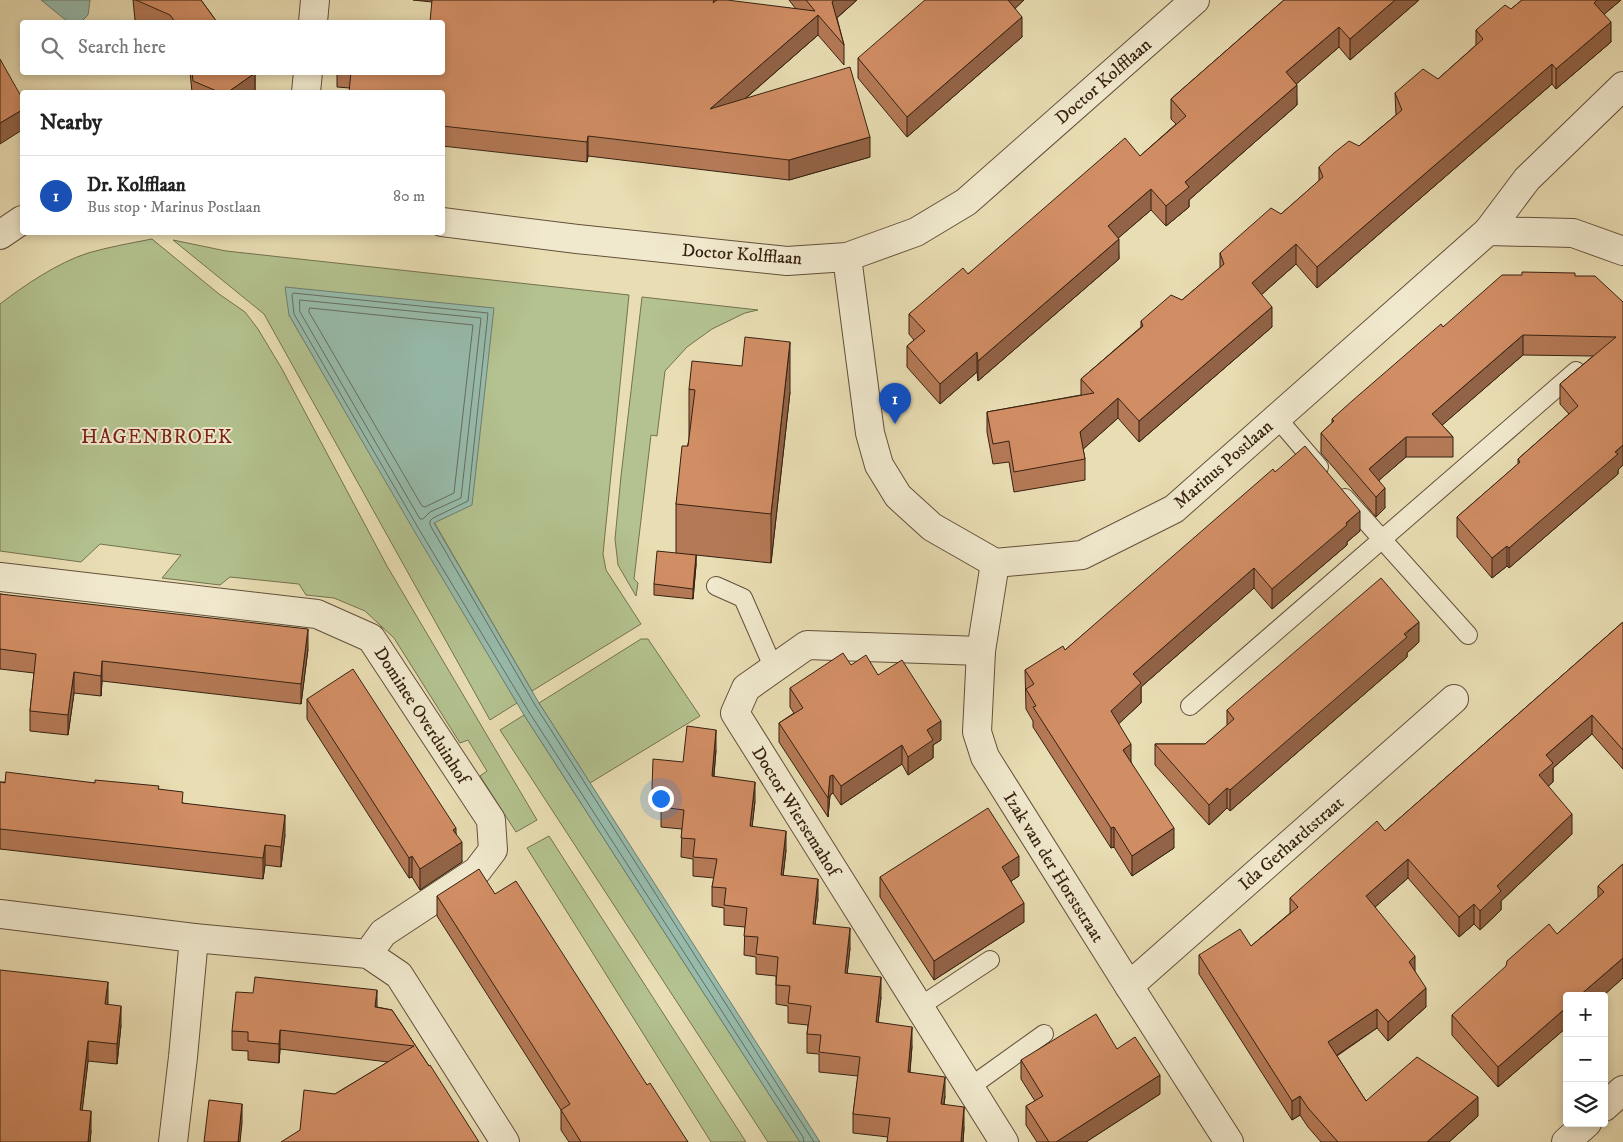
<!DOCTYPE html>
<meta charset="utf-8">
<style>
:root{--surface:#fff;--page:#f6f6f6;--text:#222;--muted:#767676;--line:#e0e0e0;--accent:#111827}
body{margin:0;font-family:"IM FELL DW Pica",serif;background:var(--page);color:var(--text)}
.controls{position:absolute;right:15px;bottom:15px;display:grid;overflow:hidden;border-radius:5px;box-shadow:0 2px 8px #0003}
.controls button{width:45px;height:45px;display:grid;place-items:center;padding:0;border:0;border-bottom:1px solid var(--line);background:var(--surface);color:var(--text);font:25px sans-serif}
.you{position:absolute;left:660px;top:798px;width:18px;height:18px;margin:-12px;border:4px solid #fff;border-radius:50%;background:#1a73e8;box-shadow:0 0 0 8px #1a73e833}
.badge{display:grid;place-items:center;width:32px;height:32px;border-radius:50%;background:var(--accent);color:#fff;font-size:16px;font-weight:700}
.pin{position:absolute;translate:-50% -41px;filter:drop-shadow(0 1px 2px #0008)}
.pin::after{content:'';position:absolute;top:26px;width:18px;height:15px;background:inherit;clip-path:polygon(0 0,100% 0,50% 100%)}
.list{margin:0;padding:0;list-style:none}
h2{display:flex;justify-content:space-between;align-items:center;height:65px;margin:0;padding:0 20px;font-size:21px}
h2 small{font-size:16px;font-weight:400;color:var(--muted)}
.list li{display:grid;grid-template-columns:32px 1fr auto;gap:15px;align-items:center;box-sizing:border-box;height:80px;padding:0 20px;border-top:1px solid var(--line)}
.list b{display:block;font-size:19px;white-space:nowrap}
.list p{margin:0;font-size:16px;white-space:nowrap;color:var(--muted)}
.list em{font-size:16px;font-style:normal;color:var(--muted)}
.icon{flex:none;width:28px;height:28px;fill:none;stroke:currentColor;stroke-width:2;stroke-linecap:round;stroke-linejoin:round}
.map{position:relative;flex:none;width:1623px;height:1142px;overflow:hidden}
.search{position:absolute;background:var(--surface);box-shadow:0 2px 8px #0003;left:20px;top:20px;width:425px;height:55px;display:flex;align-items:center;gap:12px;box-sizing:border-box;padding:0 18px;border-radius:5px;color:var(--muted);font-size:19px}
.panel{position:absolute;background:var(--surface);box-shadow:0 2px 8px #0003;left:20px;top:90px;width:425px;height:145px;border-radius:5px}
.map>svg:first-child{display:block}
.green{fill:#b3c28f;stroke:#747250}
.water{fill:#97bcad;stroke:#707e6f}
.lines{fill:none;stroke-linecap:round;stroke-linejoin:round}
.shore{stroke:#666e5f;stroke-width:1}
.service-casing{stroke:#63503a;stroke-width:20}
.minor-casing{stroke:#63503a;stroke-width:30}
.service{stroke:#f1e9ce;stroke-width:18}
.minor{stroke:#f1e9ce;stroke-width:28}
.wall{fill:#b47956;stroke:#362111}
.shaded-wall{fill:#926346;stroke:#362111}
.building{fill:#d18d64;stroke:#362111}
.labels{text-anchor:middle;stroke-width:4;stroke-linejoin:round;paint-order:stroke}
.street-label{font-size:18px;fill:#362111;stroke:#f1e9ce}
.quarter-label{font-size:20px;letter-spacing:1px;fill:#7a1f14;stroke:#f1e9ce}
</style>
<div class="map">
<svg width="1623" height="1142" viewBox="0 0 1623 1142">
<rect width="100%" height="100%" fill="#e9ddb3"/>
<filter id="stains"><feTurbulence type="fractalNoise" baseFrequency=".004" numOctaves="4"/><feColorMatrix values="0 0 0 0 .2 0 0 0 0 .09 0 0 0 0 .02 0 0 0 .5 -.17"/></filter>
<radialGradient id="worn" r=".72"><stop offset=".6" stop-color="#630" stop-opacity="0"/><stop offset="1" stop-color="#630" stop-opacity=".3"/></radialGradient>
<g class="green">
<path d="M152,239L219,294L245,312L258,329L282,369L387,566L537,820L516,832L480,776L487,771L468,740L460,743L394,638L365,611L334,598L306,595L299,584L230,577L220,585L162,578L181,555L100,544L81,562L0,551V304C25,285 57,263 88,253C109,247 131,243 152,239Z"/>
<polygon points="173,240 226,251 629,295 603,554 606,570 641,624 532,691 434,522 289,315 517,703 490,720 264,314"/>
<polygon points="642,297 758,310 745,313 712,329 687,347 665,371 657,436 651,435 634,579 638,583 636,596 618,565 615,539 621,476"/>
<polygon points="641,639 648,639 700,716 590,783 539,703"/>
<polygon points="524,715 800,1142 768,1142 500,730"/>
<polygon points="549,836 746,1142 711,1142 527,848"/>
</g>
<g class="water">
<polygon points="41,0 90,0 88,15 81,22 68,22"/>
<polygon points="285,287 494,308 472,505 434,523 539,703 820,1142 800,1142 524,715 416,534 289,315"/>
</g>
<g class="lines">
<g class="shore">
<polygon points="300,300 481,318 461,498 430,512 423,519 420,519 300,312"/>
<polygon points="310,308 473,325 454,493 425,507 422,506 309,312"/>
<polyline points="804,1142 803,1137 529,712 420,531 294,314 292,295 293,293 488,313 468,501 433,518 430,521 430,525 535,705 814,1142"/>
</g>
<defs>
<g id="service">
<polyline points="1277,418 1319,467"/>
<polyline points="1345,498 1468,635"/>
<polyline points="716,586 743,598 774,669"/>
<polyline points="1190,706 1576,371"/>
<polyline points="919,1007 990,960"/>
<polyline points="970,1087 1044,1034"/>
</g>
<g id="minor">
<polyline points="313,22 315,0"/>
<polyline points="306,92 308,72"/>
<polyline points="442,222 577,239 787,261 847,257 916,232 966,202 1195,0"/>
<polyline points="1488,231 1527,179 1623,86"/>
<polyline points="0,235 22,220"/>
<polyline points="847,257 870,433 879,465 898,496 932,527 995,563 1082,555 1174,509 1488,231 1573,233 1623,251"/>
<polyline points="995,563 981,651 977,732 985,757 1129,986 1229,1142"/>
<polyline points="0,577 317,614 371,638 491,820 493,850 477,871 383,933 368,954"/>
<polyline points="981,651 807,645 746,688 735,713 1004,1142"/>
<polyline points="0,914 194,938 368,954 399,975 505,1142"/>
<polyline points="1129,986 1454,699"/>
<polyline points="1604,1107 1623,1090"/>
<polyline points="173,1142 183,1057 194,938"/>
<polyline points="1566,1142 1587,1123"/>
</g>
</defs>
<use href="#service" class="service-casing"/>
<use href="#minor" class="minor-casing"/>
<use href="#service" class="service"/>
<use href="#minor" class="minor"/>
</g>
<g class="wall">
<polygon points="133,0 201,0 217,22 140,22 135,20"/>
<polygon points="413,0 716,0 716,1 796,9 789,0 857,0 837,18 844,45 844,65 818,35 745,99 870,157 789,180 588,156 587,162 442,146 442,92 350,88 337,87 337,72 442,72 432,2"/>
<polygon points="1024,0 1015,8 1022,37 907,137 858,78 858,58"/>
<polygon points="1284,0 1419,0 1350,60 1339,47 1296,84 1297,105 1189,200 1189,207 1166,226 1151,210 1118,238 1119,259 978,381 977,372 940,404 907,367 907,346 914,340 909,334 909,314 1140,156 1176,124 1171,119 1171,99"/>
<polygon points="1522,0 1621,0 1604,14 1611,42 1556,89 1552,84 1317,288 1296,264 1261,295 1272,327 1139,442 1118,418 1083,449 1085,459 1085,480 1014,492 1009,462 993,464 987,432 987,412 1081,395 1081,379 1141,327 1141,321 1182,300 1220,268 1220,253 1281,214 1319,181 1319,167 1359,146 1396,115 1395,93 1438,79 1476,45 1476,30 1511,9"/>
<polygon points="190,72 255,72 255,92 192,92"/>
<polygon points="1575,276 1623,302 1623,465 1618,470 1618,474 1509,568 1507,566 1492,578 1457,537 1457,517 1518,464 1518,459 1569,414 1560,404 1560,384 1593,356 1523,355 1442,425 1453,437 1453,457 1406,457 1379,480 1385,508 1376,517 1321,453 1321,433 1332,423 1332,419 1443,327"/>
<polygon points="689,389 790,392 771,563 696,555 696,565 693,599 654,595 654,584 676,553 676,504 689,439"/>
<polygon points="1275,472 1360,531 1347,542 1347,545 1272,609 1254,588 1141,687 1141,703 1118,724 1131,762 1174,848 1132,876 1114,847 1111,848 1033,727 1033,721 1026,709 1025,670 1065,650"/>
<polygon points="0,594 308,649 301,704 102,681 101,696 74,693 68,735 30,731 30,711 34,673 0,669"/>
<polygon points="1623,622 1623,769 1592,734 1553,768 1553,782 1548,786 1572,834 1501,901 1501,910 1480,930 1474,924 1459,937 1408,878 1375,907 1415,972 1426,1007 1388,1041 1377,1028 1337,1056 1366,1101 1478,1116 1449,1142 1321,1142 1308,1127 1300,1115 1292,1120 1199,974 1199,955 1251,946 1290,913 1290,898 1385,831"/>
<polygon points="1419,642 1407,653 1407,657 1230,811 1227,808 1209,825 1155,765 1155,744 1205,744 1227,726 1227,710"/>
<polygon points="851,665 878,675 941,740 933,745 933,758 908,775 902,764 841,805 833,793 830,795 828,817 779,742 779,723 794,713 790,707 790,688"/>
<polygon points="307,699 456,833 462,862 420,890 412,877 409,878 307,719"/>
<polygon points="716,750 714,776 755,801 752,826 786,850 783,875 818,899 815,925 850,948 847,974 881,997 878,1022 912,1046 910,1073 945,1096 944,1105 964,1127 963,1142 887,1142 888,1137 853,1133 853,1114 858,1076 819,1072 819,1054 807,1053 807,1034 808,1025 788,1023 788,1006 776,1004 776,976 756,974 756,957 744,955 745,927 724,925 724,908 712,906 712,887 714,878 693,876 693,859 681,857 682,829 661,827 661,810 652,808 652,789 683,762"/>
<polygon points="0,782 95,783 159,789 183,803 285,835 281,867 265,865 263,879 0,849"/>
<polygon points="1623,864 1623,978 1498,1087 1452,1035 1452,1015 1557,934 1598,898 1598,886"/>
<polygon points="1019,876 1011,881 1024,922 934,980 880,897 880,877"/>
<polygon points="495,894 647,1085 688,1142 569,1142 561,1130 561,1110 437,916 437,896"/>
<polygon points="108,1002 107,1004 121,1025 117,1064 88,1061 82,1110 91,1131 90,1142 0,1142"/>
<polygon points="377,1007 392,1010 429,1066 300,1130 335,1094 388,1062 280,1049 279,1063 248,1060 248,1051 232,1050 232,1031"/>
<polygon points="1117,1049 1160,1094 1086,1142 1037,1142 1026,1125 1026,1106 1035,1101 1021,1079 1021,1060"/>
</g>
<g class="shaded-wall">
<polygon points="834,0 857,0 832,22 832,2"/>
<polygon points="1005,0 1024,0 1005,18"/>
<polygon points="1395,0 1419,0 1350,60 1350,39"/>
<polygon points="1597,0 1621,0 1594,23 1594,3"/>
<polygon points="818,15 818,35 710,129 710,109"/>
<polygon points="1022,17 1022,37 907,137 907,117"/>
<polygon points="1611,22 1611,42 1556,89 1556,69"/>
<polygon points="1339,27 1339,47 1286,93 1286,72"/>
<polygon points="1552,64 1552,84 1317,288 1317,267"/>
<polygon points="255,73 255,92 228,92"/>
<polygon points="1297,85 1297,105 1189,200 1189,207 1166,226 1166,206 1185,182"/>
<polygon points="22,110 22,130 0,144 0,123"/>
<polygon points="588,136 588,156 587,162 587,142"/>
<polygon points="870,137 870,157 789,180 789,160"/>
<polygon points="1151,189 1151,210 1108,247 1108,226"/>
<polygon points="1119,239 1119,259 978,381 978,361"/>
<polygon points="1296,244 1296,264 1252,303 1252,283"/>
<polygon points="1272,307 1272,327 1139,442 1139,421"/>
<polygon points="1523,335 1523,355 1432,434 1432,414"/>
<polygon points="790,342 790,392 771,563 771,514"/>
<polygon points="977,352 977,372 940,404 940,384"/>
<polygon points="1118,398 1118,418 1080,452 1080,432"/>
<polygon points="1406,437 1406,457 1369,489 1369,469"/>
<polygon points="1623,445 1623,465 1618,470 1618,474 1509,568 1509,548"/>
<polygon points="1385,488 1385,508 1376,517 1376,497"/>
<polygon points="1360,511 1360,531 1347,542 1347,545 1272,609 1272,589"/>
<polygon points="1507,546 1507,566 1492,578 1492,558"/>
<polygon points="696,555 696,565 693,599 693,589"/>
<polygon points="1254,568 1254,588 1141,687 1141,703 1111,731 1111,711 1133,674"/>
<polygon points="1419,622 1419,642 1407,653 1407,657 1230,811 1230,790"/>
<polygon points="308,629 308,649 301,704 301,684"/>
<polygon points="102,661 102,681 101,696 101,676"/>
<polygon points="74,672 74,693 68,735 68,715"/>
<polygon points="1592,715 1592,734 1553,768 1553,782 1539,794 1539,775 1546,755"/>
<polygon points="941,721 941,740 933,745 933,758 908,775 908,757 927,730"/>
<polygon points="716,730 716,750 712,796 712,776"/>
<polygon points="1131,744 1131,764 1123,750"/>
<polygon points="902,745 902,764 841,805 841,786"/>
<polygon points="833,775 833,793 830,795 828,817 828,798 830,776"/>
<polygon points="755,782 755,801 750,845 750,826"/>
<polygon points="1227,788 1227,808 1209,825 1209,805"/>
<polygon points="1572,814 1572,834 1501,901 1501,910 1480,930 1480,911 1497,886"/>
<polygon points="285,815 285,835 281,867 281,847"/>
<polygon points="1114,827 1114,847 1111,848 1111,828"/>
<polygon points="456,828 456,846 462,842 462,862 420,890 420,869 453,830"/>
<polygon points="1174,828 1174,848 1132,876 1132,856"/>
<polygon points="786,831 786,850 781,895 781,875"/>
<polygon points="265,845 265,865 263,879 263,858"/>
<polygon points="412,856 412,877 409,878 409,858"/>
<polygon points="1019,856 1019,876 1002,887 1002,867"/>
<polygon points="1408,859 1408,878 1366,915 1366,896"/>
<polygon points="818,879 818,899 813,944 813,924"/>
<polygon points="1024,903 1024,922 934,980 934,961"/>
<polygon points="1474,904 1474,924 1459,937 1459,917"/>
<polygon points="850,928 850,948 845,993 845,973"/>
<polygon points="1415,956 1415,975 1409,962"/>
<polygon points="1623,958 1623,978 1603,996 1579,996"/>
<polygon points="881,977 881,997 876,1041 876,1022"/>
<polygon points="108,982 108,1002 105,1023 105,1004"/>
<polygon points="1426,988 1426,1007 1388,1041 1388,1022"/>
<polygon points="377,990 377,1010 375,1007"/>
<polygon points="121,1006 121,1025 117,1064 117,1044"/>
<polygon points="1567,1007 1567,1027 1498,1087 1498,1067"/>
<polygon points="1377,1009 1377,1028 1328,1061 1328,1042"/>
<polygon points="912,1027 912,1046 908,1092 908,1072"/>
<polygon points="280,1030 280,1049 279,1063 279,1044"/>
<polygon points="88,1041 88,1061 80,1130 80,1110"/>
<polygon points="1160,1075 1160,1094 1086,1142 1056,1142"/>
<polygon points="945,1077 945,1096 941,1124 941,1104"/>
<polygon points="1300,1096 1300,1115 1292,1120 1292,1101"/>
<polygon points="1478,1097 1478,1116 1449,1142 1427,1142"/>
<polygon points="242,1104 242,1123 240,1142 238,1142"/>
<polygon points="964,1107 964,1127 963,1142 961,1142"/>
<polygon points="91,1111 91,1131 90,1142 88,1142"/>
</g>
<g class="building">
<polygon points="136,0 201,0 217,22 175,22 170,15"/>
<polygon points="432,0 714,0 713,3 717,0 727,0 815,11 806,0 834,0 832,2 844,45 818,15 710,109 850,67 870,137 789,160 588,136 587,142 442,126 442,92 349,92 351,72 442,72 442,22 430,22"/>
<polygon points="925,0 1008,0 1022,17 907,117 858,58"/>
<polygon points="1284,0 1395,0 1350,39 1339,27 1286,72 1297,85 1185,182 1189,187 1166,206 1151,189 1108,226 1119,239 978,361 977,352 940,384 907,346 925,331 909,314 963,268 968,274 1125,138 1140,156 1186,116 1171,99"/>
<polygon points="1522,0 1597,0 1594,3 1611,22 1556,69 1552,64 1317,267 1296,244 1252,283 1272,307 1139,421 1118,398 1080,432 1085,459 1014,472 1009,441 993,444 987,412 1094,393 1081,379 1143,326 1141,321 1171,295 1182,300 1224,264 1220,253 1271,208 1281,214 1323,177 1319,167 1334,153 1349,141 1359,146 1402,110 1395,93 1423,69 1438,79 1483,39 1476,30 1505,5 1511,9"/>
<polygon points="0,59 22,98 22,110 0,123"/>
<polygon points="192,72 255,72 255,73 228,92 219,92 193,81"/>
<polygon points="1522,272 1575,273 1575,276 1595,276 1623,302 1623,445 1615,452 1618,454 1509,548 1507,546 1492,558 1457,517 1520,462 1518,459 1578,406 1560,384 1616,337 1523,335 1432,414 1453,437 1406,437 1369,469 1385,488 1376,497 1321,433 1334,421 1332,419 1352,401 1441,324 1443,327 1502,275 1522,275"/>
<polygon points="745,337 790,342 771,514 676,504 682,446 688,446 695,390 689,389 692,361 742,366"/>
<polygon points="1305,446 1360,511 1346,523 1347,525 1272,589 1254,568 1133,674 1141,683 1111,711 1131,744 1123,750 1174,828 1132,856 1114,827 1111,828 1033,707 1036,706 1026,689 1034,684 1025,670 1063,646 1065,650 1273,469 1275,472"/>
<polygon points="657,551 696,555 693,589 654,584"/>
<polygon points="1381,578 1419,622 1404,634 1407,637 1230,790 1227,788 1209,805 1155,744 1205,744 1234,719 1227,710"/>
<polygon points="0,594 308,629 301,684 102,661 101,676 74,672 68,715 30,711 36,654 0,649"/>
<polygon points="1623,622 1623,750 1592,715 1546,755 1553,763 1539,775 1572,814 1497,886 1501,891 1480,911 1474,904 1459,917 1408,859 1366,896 1415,956 1409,962 1426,988 1388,1022 1377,1009 1328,1042 1366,1101 1417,1057 1478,1097 1427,1142 1338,1142 1308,1108 1300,1096 1292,1101 1199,955 1240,929 1251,946 1298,907 1290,898 1377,821 1385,831"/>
<polygon points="843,653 851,665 866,655 878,675 902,660 941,721 927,730 933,740 908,757 902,745 841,786 833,775 830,776 828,798 779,723 803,708 790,688"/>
<polygon points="353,669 456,828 453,830 462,842 420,869 412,856 409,858 307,699"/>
<polygon points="687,726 716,730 712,776 755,782 750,826 786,831 781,875 818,879 813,924 850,928 845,973 881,977 876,1022 912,1027 908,1072 945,1077 941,1104 964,1107 961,1142 887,1142 890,1118 853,1114 860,1057 819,1052 821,1035 807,1034 811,1006 788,1003 790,986 776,985 778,957 756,954 758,937 744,936 747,908 724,905 726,888 712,887 717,859 693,857 695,839 681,838 684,810 661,807 664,790 652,789 653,759 683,762"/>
<polygon points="6,772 95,783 95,780 159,786 158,789 183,792 182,803 285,815 281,847 265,845 263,858 0,829 0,782 5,783"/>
<polygon points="988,808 1019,856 1002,867 1024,903 934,961 880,877"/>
<polygon points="1623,864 1623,958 1579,996 1567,996 1567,1007 1498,1067 1452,1015 1506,966 1507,961 1549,924 1557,934 1604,892 1598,886"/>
<polygon points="479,869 495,894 516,881 647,1085 650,1083 688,1142 581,1142 561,1110 570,1104 437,896"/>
<polygon points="0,970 108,982 105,1004 121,1006 117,1044 88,1041 80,1110 91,1111 88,1142 0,1142"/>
<polygon points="255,977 377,990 375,1007 392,1010 429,1066 430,1065 479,1142 281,1142 300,1130 304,1090 335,1094 414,1046 280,1030 279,1044 248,1041 248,1032 232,1031 236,992 253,993"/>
<polygon points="1096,1014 1117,1049 1135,1037 1160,1075 1056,1142 1049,1142 1026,1106 1043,1096 1021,1060"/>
<polygon points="209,1100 242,1104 238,1142 204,1142"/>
</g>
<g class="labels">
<g class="street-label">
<text transform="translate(1103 81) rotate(-41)" y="6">Doctor Kolfflaan</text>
<text transform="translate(742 254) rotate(4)" y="6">Doctor Kolfflaan</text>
<text transform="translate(1223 464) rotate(-41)" y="6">Marinus Postlaan</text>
<text transform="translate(422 715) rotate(57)" y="6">Dominee Overduinhof</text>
<text transform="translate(796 811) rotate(58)" y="6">Doctor Wiersemahof</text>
<text transform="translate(1291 843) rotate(-41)" y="6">Ida Gerhardtstraat</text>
<text transform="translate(1054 867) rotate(58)" y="6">Izak van der Horststraat</text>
</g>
<g class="quarter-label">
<text x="157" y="443">HAGENBROEK</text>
</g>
</g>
<rect width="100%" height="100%" filter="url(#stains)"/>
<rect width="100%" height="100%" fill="url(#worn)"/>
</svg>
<div class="controls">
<button>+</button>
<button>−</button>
<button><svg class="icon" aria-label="layers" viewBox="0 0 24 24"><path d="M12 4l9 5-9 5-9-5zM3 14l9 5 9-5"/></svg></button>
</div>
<div class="you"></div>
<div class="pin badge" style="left:895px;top:424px;background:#1a4fb4">1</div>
<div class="search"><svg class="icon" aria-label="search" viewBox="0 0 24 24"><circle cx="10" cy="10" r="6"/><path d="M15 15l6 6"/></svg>Search here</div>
<section class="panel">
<h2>Nearby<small></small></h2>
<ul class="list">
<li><span class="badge" style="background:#1a4fb4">1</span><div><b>Dr. Kolfflaan</b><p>Bus stop · Marinus Postlaan</p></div><em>80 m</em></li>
</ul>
</section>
</div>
